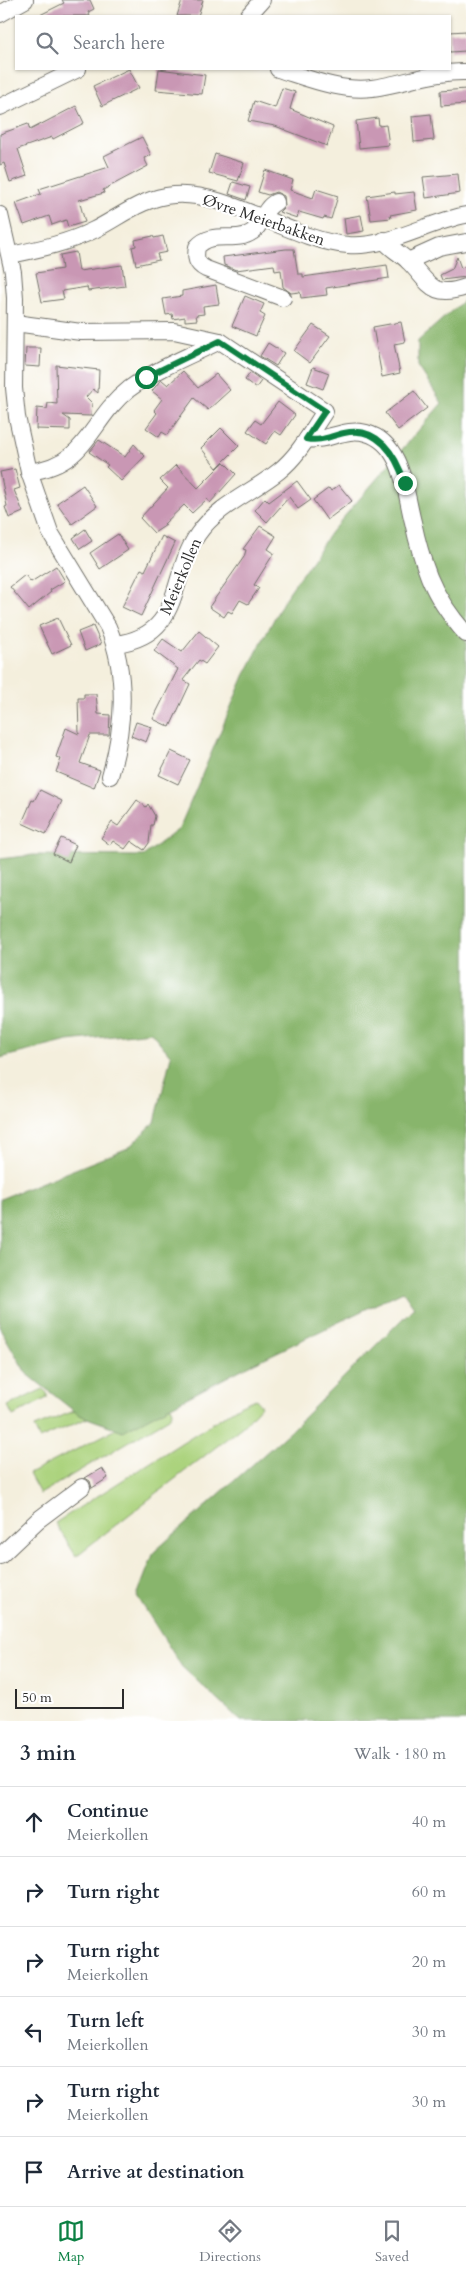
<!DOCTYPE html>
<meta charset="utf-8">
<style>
:root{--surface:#fff;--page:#f2f2f3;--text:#1f2937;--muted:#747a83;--line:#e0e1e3;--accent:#0b8043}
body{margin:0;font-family:Cardo,serif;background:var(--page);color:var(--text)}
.scale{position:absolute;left:15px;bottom:12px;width:109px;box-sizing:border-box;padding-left:5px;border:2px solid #2b2b2b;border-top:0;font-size:14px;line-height:18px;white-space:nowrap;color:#2b2b2b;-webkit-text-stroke:4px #fff;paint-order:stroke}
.stop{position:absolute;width:15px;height:15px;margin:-11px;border:4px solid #0b8043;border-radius:50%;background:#fff}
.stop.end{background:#0b8043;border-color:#fff;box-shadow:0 1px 5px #0008}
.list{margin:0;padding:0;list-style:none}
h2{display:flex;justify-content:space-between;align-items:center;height:65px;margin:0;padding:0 20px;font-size:21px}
h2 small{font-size:16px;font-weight:400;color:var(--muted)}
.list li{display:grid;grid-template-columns:32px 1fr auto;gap:15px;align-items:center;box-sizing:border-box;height:70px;padding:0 20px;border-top:1px solid var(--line)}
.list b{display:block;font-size:19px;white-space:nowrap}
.list p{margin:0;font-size:16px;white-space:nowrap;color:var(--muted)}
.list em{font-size:16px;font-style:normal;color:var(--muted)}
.icon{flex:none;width:28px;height:28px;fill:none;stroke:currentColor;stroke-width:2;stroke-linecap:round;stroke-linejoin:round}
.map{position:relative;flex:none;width:466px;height:1721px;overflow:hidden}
.search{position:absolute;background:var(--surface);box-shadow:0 1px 4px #0004;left:15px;right:15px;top:15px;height:55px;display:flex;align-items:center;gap:12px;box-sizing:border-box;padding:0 18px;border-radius:0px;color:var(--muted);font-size:19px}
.sheet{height:485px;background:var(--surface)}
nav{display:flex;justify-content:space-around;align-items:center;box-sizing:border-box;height:70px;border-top:1px solid var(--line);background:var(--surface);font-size:14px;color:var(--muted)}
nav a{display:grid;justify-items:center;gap:2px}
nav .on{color:var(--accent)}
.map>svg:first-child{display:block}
.green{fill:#abd37d;stroke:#6b7f54}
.forest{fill:#88b56c;stroke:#5a704c}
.building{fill:#c997b4}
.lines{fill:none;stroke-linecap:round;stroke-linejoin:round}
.minor-casing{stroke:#717069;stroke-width:18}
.minor{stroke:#fff;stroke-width:16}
.route{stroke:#0b8043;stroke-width:6}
.labels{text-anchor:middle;stroke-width:4.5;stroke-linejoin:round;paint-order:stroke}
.street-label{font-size:16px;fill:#2b2b2b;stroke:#fff}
</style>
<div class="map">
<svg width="466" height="1721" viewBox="0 0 466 1721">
<rect width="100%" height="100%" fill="#fff"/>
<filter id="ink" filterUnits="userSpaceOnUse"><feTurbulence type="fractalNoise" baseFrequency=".02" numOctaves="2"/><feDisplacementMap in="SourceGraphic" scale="10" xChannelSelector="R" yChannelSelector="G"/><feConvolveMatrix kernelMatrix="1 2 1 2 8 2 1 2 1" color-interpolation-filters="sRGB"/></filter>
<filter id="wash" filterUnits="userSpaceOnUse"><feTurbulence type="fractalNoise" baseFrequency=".0096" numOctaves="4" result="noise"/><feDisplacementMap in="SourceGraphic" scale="20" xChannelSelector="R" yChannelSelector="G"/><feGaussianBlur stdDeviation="1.12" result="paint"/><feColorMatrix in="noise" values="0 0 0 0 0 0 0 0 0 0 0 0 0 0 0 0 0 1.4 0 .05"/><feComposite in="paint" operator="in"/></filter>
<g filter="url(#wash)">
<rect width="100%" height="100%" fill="#f4efdd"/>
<g class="green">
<polygon points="43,1389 47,1393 47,1398 13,1416 8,1406"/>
<polygon points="256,1399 261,1406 243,1426 76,1556 55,1523 241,1405"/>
<polygon points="164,1404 171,1407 173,1411 169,1418 40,1494 29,1474"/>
<polygon points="82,1408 88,1418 39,1439 34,1427"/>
</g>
<polygon class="forest" points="466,298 466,1721 241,1721 182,1667 137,1596 154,1552 288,1433 414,1307 403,1291 242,1369 123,1431 79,1415 26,1373 0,1328 0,1199 128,1148 155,1122 171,1056 151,1032 68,1041 0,1058 0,859 33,855 143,856 179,829 244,676 285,598 331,532 442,403 418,366 418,341"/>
<g id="blocks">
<g class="building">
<polygon points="62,0 90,0 94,9 88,12 90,16 38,16 64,3"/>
<polygon points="182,0 203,0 198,16 177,16"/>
<polygon points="466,31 466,51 450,52 450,32"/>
<polygon points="129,69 139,88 102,106 93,86"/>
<polygon points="159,69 205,75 202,94 156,90"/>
<polygon points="282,88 295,92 290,109 333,127 327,146 275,126 248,121 254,101 275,108"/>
<polygon points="466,89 466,104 441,106 440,91"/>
<polygon points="76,106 84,123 53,139 52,137 18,149 27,176 10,182 4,163 0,165 0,134 28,124 30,130"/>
<polygon points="431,114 434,140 414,142 412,116"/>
<polygon points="378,118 379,126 386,125 389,145 359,148 356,121"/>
<polygon points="142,137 151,155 144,158 148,166 103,190 104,193 79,200 85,222 68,227 66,220 52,225 49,216 24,225 16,203 41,194 39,189 109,167 104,156"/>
<polygon points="215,154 244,163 238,181 209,173"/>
<polygon points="265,170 293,180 290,190 313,198 316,189 338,196 331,219 324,217 323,219 299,212 297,218 279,212 285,206 284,196 276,192 268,195 258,192"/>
<polygon points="458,174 460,193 426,198 423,177"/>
<polygon points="233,182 250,187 246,200 229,194"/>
<polygon points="395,192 395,194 414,192 417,210 390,215 391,218 371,220 367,196"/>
<polygon points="361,215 364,231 346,234 344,218"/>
<polygon points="153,236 154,238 163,236 167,252 157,254 159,260 136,265 132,247 136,246 135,240"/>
<polygon points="286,249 294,249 298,274 303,274 303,277 387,265 389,278 326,288 327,295 301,298 300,292 291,293 283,287 281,270 275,271 274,265 236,270 224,265 223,257"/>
<polygon points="76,252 79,271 122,265 125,286 88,291 87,287 62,291 64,299 42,302 36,273 62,269 60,255"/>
<polygon points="457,257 461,268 466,266 466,277 442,280 440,275 452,269"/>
<polygon points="216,285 219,304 203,306 204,314 196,315 197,320 185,321 185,317 173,319 172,314 166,315 163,299 182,296 182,291"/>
<polygon points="245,296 264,304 260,313 265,316 256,336 232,326"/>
<polygon points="401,322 405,342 394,344 400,373 382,377 373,327"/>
<polygon points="313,325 330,336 310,363 294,351"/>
<polygon points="268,343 284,353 276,366 260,356"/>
<polygon points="26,348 41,348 40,367 25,366"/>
<polygon points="56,365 99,370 98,393 93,389 86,397 92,403 91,416 63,415 70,420 70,430 36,429 37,408 47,409 48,403 57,404"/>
<polygon points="313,367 329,373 323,389 307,383"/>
<polygon points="183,371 198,388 216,374 230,390 208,410 194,398 167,435 162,432 159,437 146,428 157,413 154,410 162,399 152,391 159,382 162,380 168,385"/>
<polygon points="250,373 261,381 256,388 245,380"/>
<polygon points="414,391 427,408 398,430 385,413"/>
<polygon points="278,402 295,415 281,435 275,431 266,444 247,431 255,420 261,424"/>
<polygon points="221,428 239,446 217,468 201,448"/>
<polygon points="99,440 125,457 134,444 145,456 121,481 106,467 108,465 89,452"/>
<polygon points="224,462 236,474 210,503 207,499 192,513 184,505 164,524 166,525 154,533 140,518 168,488 160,480 176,465 198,488"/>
<polygon points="15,469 20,488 14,490 23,512 9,518 5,507 7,506 0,472"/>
<polygon points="297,481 311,500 298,509 289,497 267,522 255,510 265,498 269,502"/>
<polygon points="83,485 97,506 72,524 57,503"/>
<polygon points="339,485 352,501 327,520 313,500 329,488 331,491"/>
<polygon points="260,526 276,536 268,549 274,553 254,585 259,588 248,604 240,600 232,613 228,611 224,617 209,607 244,557 246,550 243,549"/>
<polygon points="85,529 92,541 80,549 73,538"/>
<polygon points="118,534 128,550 100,569 90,553"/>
<polygon points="162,536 175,543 141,616 122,607 141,569 145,571"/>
<polygon points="56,566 65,581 50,590 51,592 29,610 10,587 25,575 31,582"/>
<polygon points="58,618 71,645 52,654 39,626"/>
<polygon points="93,626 101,644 85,651 78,632"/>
<polygon points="199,631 218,647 205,664 199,660 183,680 190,684 170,727 153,719 178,669 154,651 163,639 182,652"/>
<polygon points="84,694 96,694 98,714 110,715 109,735 90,735 80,763 100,770 94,788 56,772 61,759 56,757 66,728 79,734 78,698 84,698"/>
<polygon points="136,722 152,727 146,742 131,736"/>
<polygon points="171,751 190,760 178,784 159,775"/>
<polygon points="40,790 62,801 46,834 22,823 32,800 34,801"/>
<polygon points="137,800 146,807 148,804 155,816 153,825 151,825 149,843 144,850 131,841 125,849 113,841 110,845 101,838 112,822 118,826"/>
<polygon points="61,838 76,845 69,862 53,854"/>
<polygon points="102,1468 108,1478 92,1488 90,1481 85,1478"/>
</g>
</g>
</g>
<g filter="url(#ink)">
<use href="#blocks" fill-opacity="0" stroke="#717069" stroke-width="1"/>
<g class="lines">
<defs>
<g id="minor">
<polyline points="0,14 25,0"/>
<polyline points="248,16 262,0"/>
<path d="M278,69C307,78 341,92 372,88C403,84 434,71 466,72"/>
<polyline points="0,107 78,69"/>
<path d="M276,202C262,209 264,224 252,232C235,244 213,229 197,247C195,258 196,264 206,269L283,298"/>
<path d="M0,215L13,272L15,298L14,388L17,417L29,472L50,532L108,627C128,674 124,728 110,776"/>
<path d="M384,240C390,249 400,253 408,261C430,283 431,299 466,287"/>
<path d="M11,255C39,249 68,243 94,230C120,217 143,197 174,195C229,191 292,241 348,245C389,248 427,222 466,215"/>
<polyline points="408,261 439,247 466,242"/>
<path d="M15,323L81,332L174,331L220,341L325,411C311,432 299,455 279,471C253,492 218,505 198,534C168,577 185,635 115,644"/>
<path d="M307,439C327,442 345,427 366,433C403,443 405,492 413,522C417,541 422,559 429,577C437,597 451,617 466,634"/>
<path d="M29,472C90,464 88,421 129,389C156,369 189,356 220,341"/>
<polyline points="0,1556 38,1520 82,1487"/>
</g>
</defs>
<use href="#minor" class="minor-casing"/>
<use href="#minor" class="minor"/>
</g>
</g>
<g class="lines" filter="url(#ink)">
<path class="route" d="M146,377L220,341L325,411L306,439C321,442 330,436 344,433C378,425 396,455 405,483"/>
</g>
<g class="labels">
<g class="street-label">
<text transform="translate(264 219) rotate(19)" y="6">Øvre Meierbakken</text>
<text transform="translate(180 576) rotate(-67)" y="6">Meierkollen</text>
</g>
</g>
</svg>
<div class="scale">50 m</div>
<div class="stop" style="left:146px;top:377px"></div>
<div class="stop end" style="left:405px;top:483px"></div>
<div class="search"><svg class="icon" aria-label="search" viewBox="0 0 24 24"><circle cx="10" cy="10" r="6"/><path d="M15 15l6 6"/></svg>Search here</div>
</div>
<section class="sheet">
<h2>3 min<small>Walk · 180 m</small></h2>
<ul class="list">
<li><svg class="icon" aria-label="ahead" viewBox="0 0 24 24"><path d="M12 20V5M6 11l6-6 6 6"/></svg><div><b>Continue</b><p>Meierkollen</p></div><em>40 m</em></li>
<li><svg class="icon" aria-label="right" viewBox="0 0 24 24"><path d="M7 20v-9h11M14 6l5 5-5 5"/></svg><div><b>Turn right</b></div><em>60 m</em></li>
<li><svg class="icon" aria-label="right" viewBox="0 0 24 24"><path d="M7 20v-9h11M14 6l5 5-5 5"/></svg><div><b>Turn right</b><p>Meierkollen</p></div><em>20 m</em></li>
<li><svg class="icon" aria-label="left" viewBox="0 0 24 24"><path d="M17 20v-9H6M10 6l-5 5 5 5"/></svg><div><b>Turn left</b><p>Meierkollen</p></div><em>30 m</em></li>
<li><svg class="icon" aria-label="right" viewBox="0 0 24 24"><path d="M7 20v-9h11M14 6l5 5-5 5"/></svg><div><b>Turn right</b><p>Meierkollen</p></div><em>30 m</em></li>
<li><svg class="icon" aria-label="arrive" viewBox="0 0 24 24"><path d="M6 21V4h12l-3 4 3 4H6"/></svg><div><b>Arrive at destination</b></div></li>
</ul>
</section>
<nav>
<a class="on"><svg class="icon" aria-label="map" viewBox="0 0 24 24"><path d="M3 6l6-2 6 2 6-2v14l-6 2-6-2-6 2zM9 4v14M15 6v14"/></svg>Map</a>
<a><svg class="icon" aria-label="directions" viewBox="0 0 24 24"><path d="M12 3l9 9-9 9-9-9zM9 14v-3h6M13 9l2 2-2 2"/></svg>Directions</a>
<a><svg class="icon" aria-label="saved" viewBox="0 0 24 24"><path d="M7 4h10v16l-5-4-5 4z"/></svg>Saved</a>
</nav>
